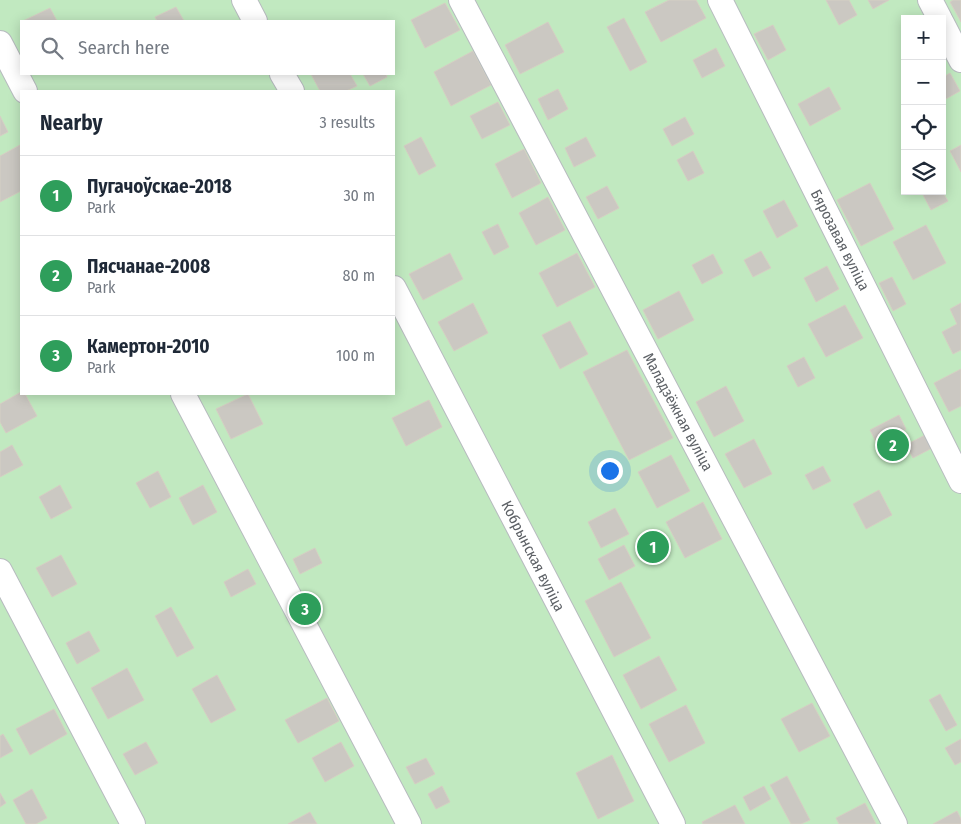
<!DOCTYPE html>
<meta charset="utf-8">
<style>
:root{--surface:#fff;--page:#f6f6f7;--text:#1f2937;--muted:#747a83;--line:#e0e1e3;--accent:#111827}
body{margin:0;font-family:"Fira Sans Condensed",sans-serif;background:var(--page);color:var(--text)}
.controls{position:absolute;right:15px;top:15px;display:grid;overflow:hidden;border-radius:0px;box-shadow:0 2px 12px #0003}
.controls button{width:45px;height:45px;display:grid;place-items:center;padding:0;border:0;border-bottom:1px solid var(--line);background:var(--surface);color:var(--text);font:25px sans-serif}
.you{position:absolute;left:609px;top:470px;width:18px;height:18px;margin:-12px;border:4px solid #fff;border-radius:50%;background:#1a73e8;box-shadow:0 0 0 8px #1a73e833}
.badge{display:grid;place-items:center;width:32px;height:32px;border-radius:50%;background:var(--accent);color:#fff;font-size:16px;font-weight:700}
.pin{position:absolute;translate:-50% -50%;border:2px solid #fff;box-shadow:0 1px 5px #0006}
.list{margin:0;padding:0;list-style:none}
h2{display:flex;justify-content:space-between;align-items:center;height:65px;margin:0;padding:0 20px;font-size:21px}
h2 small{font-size:16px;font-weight:400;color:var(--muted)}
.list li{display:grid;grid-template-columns:32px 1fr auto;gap:15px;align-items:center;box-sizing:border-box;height:80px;padding:0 20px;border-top:1px solid var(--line)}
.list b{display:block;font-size:19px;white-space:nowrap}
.list p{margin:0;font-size:16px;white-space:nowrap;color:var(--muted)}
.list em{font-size:16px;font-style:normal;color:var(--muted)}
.icon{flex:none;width:28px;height:28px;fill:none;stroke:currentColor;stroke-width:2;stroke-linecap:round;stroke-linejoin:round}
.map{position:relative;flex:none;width:961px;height:824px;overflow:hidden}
.search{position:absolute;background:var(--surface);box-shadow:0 2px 12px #0003;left:20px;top:20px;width:375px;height:55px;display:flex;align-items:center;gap:12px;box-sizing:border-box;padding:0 18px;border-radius:0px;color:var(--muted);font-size:19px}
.panel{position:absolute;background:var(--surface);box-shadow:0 2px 12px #0003;left:20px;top:90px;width:375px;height:305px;border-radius:0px}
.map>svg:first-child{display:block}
.green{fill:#c1e9c0;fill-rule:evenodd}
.building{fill:#cbc8c2;stroke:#d5cfc3}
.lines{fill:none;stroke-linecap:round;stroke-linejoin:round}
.minor-casing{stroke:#b7bbbf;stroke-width:26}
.minor{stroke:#fff;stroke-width:24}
.labels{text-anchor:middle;stroke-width:4;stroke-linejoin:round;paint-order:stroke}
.street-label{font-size:15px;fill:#5d6166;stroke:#fff}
</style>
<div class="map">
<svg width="961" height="824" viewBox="0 0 961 824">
<rect width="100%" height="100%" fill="#f0ede5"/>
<path class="green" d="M0,0H961V824H0ZM905,19H942V191H905ZM21,21H394V74H21ZM21,91H394V394H21Z"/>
<g class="building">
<polygon points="669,0 696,0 706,18 661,42 645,12"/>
<polygon points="826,0 849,0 857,15 839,25"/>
<polygon points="868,0 889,0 873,9"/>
<polygon points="953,0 961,0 961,22 950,2"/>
<polygon points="445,3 460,30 425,48 411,20"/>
<polygon points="176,7 184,21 157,21 155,17"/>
<polygon points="50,8 57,21 23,21"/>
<polygon points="624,18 647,62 630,71 607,27"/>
<polygon points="548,22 564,52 520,74 505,45"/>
<polygon points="773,25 786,50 768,60 754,34"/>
<polygon points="716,48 725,66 702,78 693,60"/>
<polygon points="473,51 491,85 451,106 434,72"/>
<polygon points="950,73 960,91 942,101 942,78"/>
<polygon points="311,74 350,74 357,86 346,91 320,91"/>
<polygon points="363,74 386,74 387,77 370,86"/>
<polygon points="829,87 841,109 810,126 798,104"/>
<polygon points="558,89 568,109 548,120 538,99"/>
<polygon points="498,102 510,125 482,139 470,116"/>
<polygon points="0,116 8,132 0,136"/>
<polygon points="685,117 694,134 672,146 663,129"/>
<polygon points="421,137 436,166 419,175 404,146"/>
<polygon points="586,137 596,156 574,167 565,148"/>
<polygon points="20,145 21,191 0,202 0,156"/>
<polygon points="961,145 961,172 950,151"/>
<polygon points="524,149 541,183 512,198 495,164"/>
<polygon points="693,151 704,173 688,181 677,160"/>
<polygon points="870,183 894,229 861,246 837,200"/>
<polygon points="607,186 619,208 598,219 586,197"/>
<polygon points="921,191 942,191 948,201 931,210"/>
<polygon points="548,197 565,230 536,245 519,213"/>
<polygon points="784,200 798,226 777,238 763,211"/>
<polygon points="498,224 509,247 494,255 482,232"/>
<polygon points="926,225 946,263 913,280 893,242"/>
<polygon points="761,251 771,268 753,277 744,260"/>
<polygon points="450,253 463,279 423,300 409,274"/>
<polygon points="577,253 595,287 557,307 539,273"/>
<polygon points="713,254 723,273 702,284 692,265"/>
<polygon points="827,266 839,289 816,302 804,278"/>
<polygon points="892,277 906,304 893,311 879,283"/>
<polygon points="679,291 694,320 658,339 643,310"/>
<polygon points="473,303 488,333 454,351 438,322"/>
<polygon points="961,303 961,350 953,354 942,332 957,324 950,309"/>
<polygon points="845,305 863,338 826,357 808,324"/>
<polygon points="570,321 588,354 560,369 542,335"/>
<polygon points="627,350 673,438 629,460 583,372"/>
<polygon points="804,357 815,378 798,387 787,366"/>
<polygon points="961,369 961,406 949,412 934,383"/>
<polygon points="726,386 744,421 714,437 696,402"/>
<polygon points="21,392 21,394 25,394 37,416 6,433 0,422 0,404"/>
<polygon points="248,394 263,424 231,439 216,409"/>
<polygon points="429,400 442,427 406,446 392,418"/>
<polygon points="899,415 906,429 877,444 870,430"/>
<polygon points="927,434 934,447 913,458 906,445"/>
<polygon points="754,439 772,474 744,488 725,454"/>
<polygon points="12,445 23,465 0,477 0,452"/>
<polygon points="671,455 690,491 657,508 638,472"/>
<polygon points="823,466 831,481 813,490 805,475"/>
<polygon points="158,471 171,497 150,508 136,483"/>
<polygon points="60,485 72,508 51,519 39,497"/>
<polygon points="203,485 217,512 193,525 179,498"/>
<polygon points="879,490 892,515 866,529 853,504"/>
<polygon points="703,502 722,539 685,558 666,522"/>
<polygon points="615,508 629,534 601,548 588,522"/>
<polygon points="624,545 635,566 609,580 598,559"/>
<polygon points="315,548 322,563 300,574 293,559"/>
<polygon points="61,555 77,584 52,597 36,568"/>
<polygon points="248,569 256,584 231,597 224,582"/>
<polygon points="621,582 651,638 614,657 585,601"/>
<polygon points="171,607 194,648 177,657 155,616"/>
<polygon points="89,631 100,651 77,664 66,643"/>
<polygon points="659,656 677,690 641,709 623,675"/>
<polygon points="127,668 144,700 108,719 91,688"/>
<polygon points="217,675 236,710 211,723 192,689"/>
<polygon points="940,694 957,725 946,731 929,700"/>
<polygon points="327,698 339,721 298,743 285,720"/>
<polygon points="812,703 830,736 799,752 781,719"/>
<polygon points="686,705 705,743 669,762 649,724"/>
<polygon points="54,709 67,734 30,755 16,729"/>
<polygon points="3,734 13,751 0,758 0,736"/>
<polygon points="961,739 961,762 955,765 945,748"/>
<polygon points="146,742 158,763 135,775 123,754"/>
<polygon points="341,742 354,766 325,782 312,758"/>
<polygon points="612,755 634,801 598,819 576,773"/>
<polygon points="426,758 435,774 415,784 406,767"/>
<polygon points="787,776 810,820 801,824 791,824 770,785"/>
<polygon points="442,786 450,802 436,809 428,794"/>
<polygon points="764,786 771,799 750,811 743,797"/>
<polygon points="32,789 47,818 36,824 26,824 13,800"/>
<polygon points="0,793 6,803 0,807"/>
<polygon points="865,803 876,824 839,824 836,818"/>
<polygon points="735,805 745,824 703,824 702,822"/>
<polygon points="957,811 961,819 961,824 933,824"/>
<polygon points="310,812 317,824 288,824"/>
</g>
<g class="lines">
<defs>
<g id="minor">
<polyline points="244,0 255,21"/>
<polyline points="461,0 895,824"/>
<polyline points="720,0 961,481"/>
<polyline points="930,0 940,19"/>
<polyline points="942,23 961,60"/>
<polyline points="0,43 25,91"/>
<polyline points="282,74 292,91"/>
<polyline points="394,288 673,824"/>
<polyline points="183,394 409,824"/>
<polyline points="0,571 133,824"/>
</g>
</defs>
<use href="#minor" class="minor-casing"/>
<use href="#minor" class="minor"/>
</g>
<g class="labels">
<g class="street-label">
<text transform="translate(840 240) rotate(63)" y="5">Бярозавая вуліца</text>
<text transform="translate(678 412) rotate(62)" y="5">Маладзёжная вуліца</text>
<text transform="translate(533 556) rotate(63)" y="5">Кобрынская вуліца</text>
</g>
</g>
</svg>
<div class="controls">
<button>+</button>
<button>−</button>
<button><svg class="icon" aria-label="locate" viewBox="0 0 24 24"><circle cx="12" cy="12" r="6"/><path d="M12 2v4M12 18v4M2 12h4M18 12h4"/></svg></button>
<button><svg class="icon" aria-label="layers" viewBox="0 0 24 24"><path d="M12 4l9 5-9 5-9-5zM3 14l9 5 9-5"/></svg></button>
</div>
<div class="you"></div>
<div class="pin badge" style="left:653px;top:547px;background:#2e9e5b">1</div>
<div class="pin badge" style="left:893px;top:445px;background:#2e9e5b">2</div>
<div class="pin badge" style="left:305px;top:609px;background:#2e9e5b">3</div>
<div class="search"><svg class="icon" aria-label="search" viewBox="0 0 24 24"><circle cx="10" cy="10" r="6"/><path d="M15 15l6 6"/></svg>Search here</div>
<section class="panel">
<h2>Nearby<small>3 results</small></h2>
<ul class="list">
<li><span class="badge" style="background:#2e9e5b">1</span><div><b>Пугачоўскае-2018</b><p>Park</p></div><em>30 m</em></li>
<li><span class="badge" style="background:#2e9e5b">2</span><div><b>Пясчанае-2008</b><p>Park</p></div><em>80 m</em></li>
<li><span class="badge" style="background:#2e9e5b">3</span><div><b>Камертон-2010</b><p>Park</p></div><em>100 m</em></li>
</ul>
</section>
</div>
